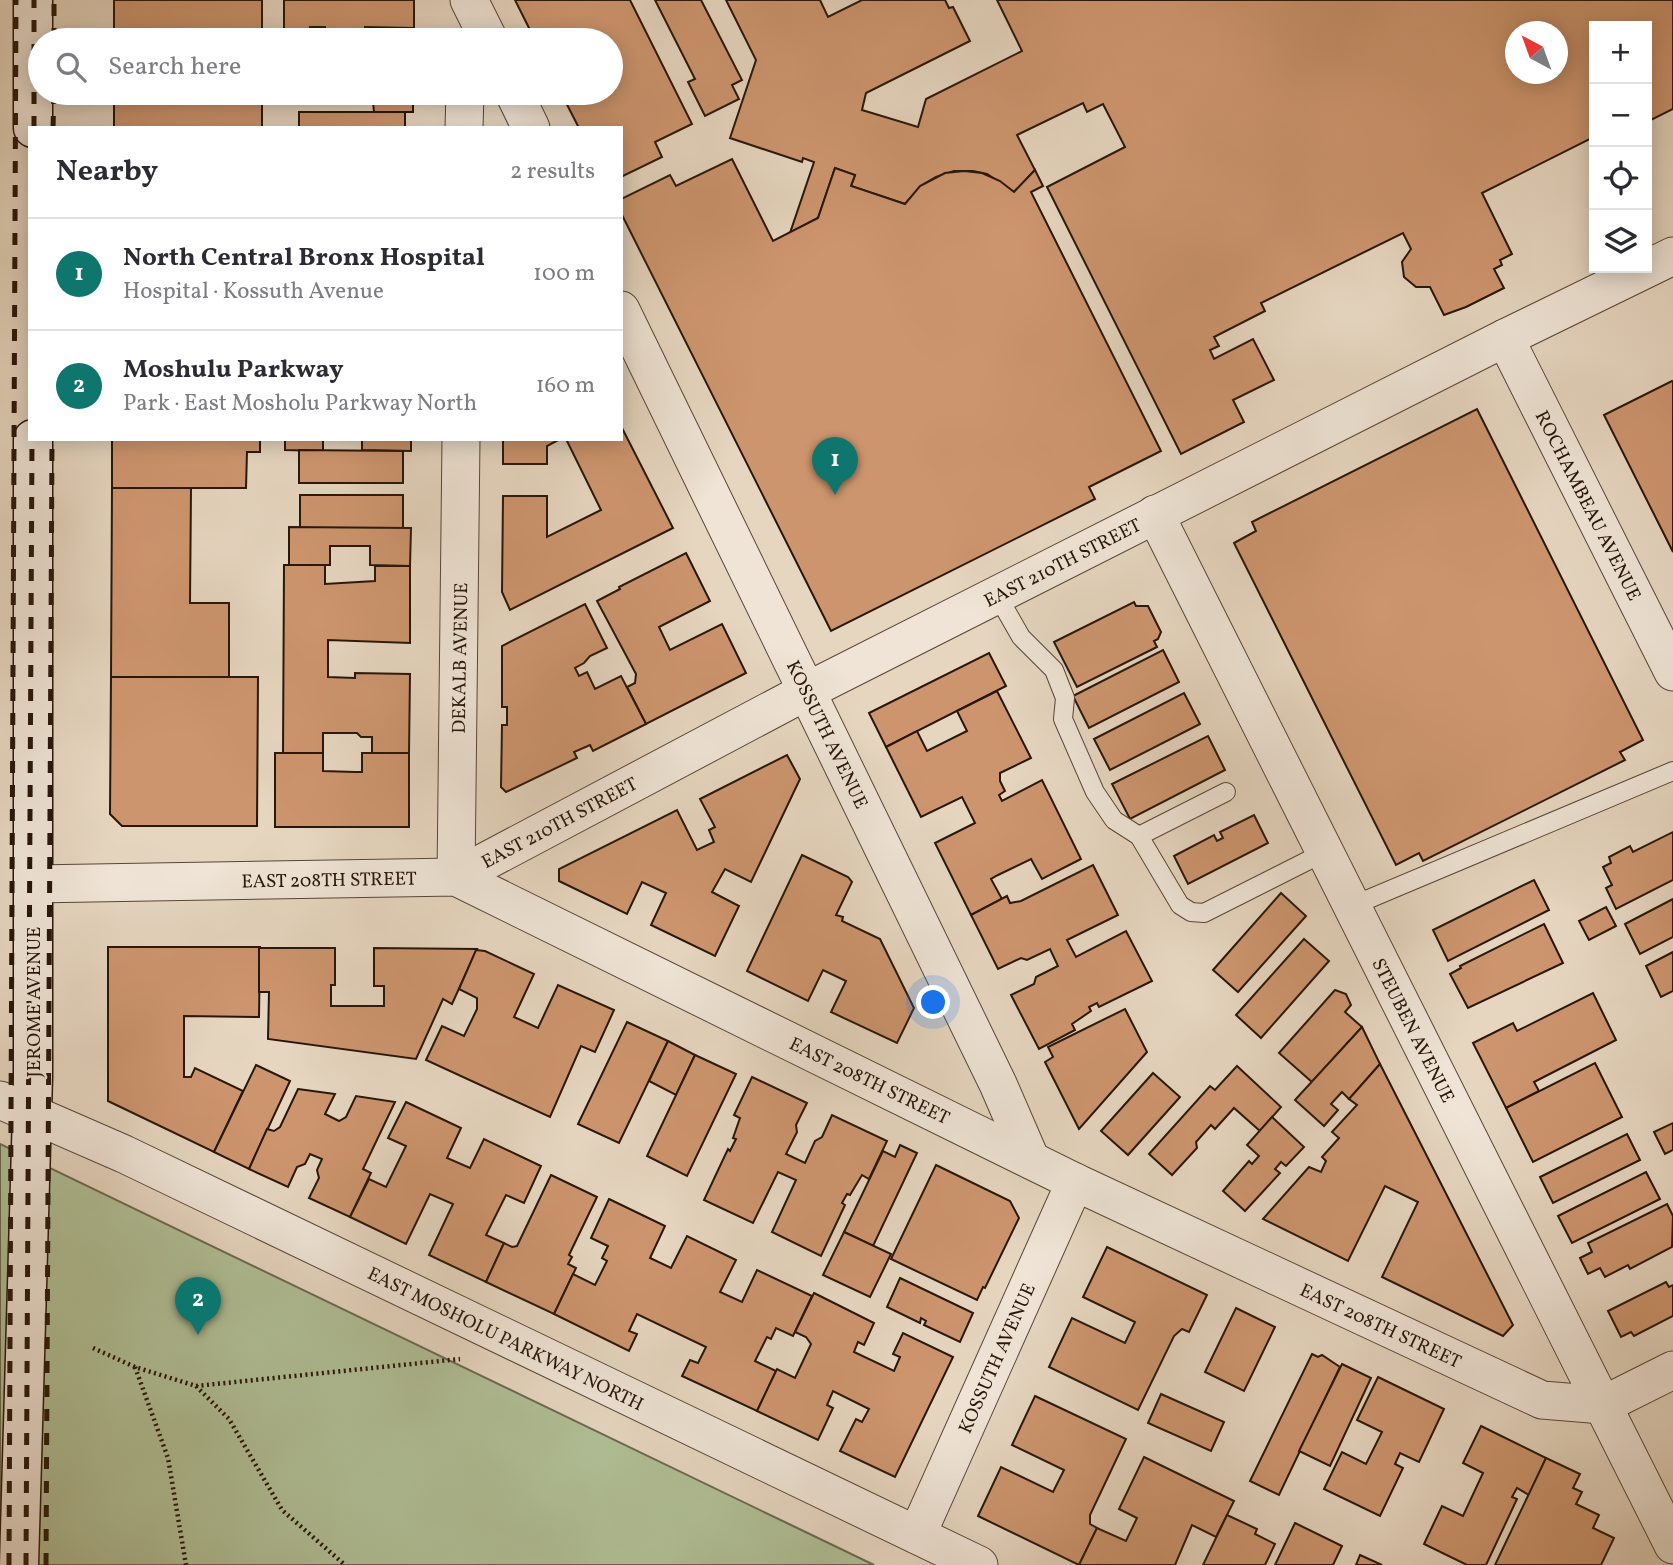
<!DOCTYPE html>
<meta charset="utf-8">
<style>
:root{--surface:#fff;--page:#f2f2f3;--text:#2b2b33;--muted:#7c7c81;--line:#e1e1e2;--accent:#0f766e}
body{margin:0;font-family:Vollkorn,serif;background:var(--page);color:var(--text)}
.controls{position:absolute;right:21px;top:21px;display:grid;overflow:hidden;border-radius:0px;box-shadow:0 4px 18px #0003}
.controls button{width:63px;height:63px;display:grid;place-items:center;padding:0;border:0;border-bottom:2px solid var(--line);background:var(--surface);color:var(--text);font:35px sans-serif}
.compass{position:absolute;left:1505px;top:21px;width:63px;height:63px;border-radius:50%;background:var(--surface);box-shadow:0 4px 18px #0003;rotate:319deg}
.you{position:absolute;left:934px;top:1003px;width:24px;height:24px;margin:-18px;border:5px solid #fff;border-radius:50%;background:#1a73e8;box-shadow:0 0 0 10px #1a73e833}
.badge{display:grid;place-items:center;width:46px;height:46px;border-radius:50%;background:var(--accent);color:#fff;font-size:23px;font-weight:700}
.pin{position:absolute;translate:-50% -58px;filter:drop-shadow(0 2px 4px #0008)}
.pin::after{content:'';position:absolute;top:37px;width:24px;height:21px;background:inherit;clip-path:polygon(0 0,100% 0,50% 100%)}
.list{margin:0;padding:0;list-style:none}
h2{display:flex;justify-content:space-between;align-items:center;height:91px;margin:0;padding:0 28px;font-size:30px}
h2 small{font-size:23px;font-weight:400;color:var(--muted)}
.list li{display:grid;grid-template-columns:46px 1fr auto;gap:21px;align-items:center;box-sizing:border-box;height:112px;padding:0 28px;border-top:2px solid var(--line)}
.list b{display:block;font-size:26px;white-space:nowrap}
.list p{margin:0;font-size:23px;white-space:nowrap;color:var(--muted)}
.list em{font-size:23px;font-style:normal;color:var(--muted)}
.icon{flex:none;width:38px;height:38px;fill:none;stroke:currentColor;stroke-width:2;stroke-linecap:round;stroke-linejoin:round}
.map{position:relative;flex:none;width:1673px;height:1565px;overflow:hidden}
.search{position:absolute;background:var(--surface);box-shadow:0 4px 18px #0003;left:28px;top:28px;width:595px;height:77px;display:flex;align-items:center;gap:18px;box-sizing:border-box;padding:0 24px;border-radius:38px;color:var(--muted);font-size:26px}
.panel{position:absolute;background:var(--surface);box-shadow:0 4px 18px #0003;left:28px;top:126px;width:595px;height:315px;border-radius:0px}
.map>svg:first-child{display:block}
.green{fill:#b0bf96;stroke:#6c6a50;stroke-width:2}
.building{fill:#cd956e;stroke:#281609;stroke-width:2;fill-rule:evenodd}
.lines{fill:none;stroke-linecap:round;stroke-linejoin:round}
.service-casing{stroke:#584637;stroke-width:20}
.minor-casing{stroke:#584637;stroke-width:39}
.secondary-casing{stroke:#281609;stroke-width:41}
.path{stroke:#281609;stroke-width:4.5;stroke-dasharray:2 3.5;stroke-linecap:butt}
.service{stroke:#efe4d6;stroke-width:18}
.minor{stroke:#efe4d6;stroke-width:37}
.secondary{stroke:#efe4d6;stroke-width:38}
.rail{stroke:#281609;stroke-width:5;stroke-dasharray:12 12;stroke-linecap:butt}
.labels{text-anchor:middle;stroke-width:5;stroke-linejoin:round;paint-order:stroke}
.street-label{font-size:19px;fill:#281609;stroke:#efe4d6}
</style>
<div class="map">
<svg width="1673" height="1565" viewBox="0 0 1673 1565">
<rect width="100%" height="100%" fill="#e6d6c0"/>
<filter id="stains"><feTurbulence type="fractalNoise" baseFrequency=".00286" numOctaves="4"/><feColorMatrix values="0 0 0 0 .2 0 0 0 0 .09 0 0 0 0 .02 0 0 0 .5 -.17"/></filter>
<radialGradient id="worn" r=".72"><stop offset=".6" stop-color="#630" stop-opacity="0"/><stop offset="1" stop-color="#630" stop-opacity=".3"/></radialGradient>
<polygon class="green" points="0,1144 791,1525 874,1565 0,1565"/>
<g class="building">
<rect x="114" y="0" width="148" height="40"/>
<polygon points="284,0 414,0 414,28 365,27 365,40 325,40 325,27 310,27 311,33 284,33"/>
<polygon points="515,0 630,0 692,124 655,142 662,157 621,177 621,128 579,128 561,93 611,93 611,40 535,40"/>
<polygon points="655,0 701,0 742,80 732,85 739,99 705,116 688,82 695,79"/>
<path d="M726,0H820L828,17L862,0H945L949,8L953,7L970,41L866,93L862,110L918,127L926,99L1022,51L997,0H1673V109L1647,122V26H1594V137L1482,193L1512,254L1500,260L1502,265L1494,269L1504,288L1466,307L1444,315L1430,287H1416L1404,277L1402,262L1411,249L1403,233L1261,303L1265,311L1214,337L1219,346L1210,350L1214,359L1253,339L1274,380L1233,400L1244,422L1181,454L1047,187L1125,147L1103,104L1087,112L1083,103L1017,135L1035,170L1014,192L987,174L973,171H954L936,177L924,184L905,204L851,186L855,175L835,168L818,218L790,233L814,162L803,158L802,162L730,138L756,60ZM1516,32H1558V74H1516Z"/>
<rect x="114" y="93" width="148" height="35"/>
<polygon points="284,93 413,93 413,112 374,112 373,102 284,102"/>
<rect x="299" y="112" width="106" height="16"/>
<polygon points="732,159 773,241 818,218 835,168 855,175 851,186 905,204 920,186 945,173 964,171 982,173 1000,181 1014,192 1035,170 1043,186 1031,192 1161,451 1089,487 1095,499 831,631 621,213 621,199 670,175 676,186"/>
<polygon points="1672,381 1673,382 1673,552 1604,415"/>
<polygon points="1477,409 1643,740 1620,752 1625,760 1423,861 1419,853 1396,865 1234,543 1256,531 1252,522"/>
<polygon points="621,426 673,528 510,610 502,592 503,496 547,496 547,537 601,510 566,439 621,439"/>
<polygon points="112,439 260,439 260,452 247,452 246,488 112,488"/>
<polygon points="285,439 328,439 323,440 323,451 285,450"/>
<polygon points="362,439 411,439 411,451 362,450"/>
<polygon points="503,439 560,439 547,446 547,464 503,464"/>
<polygon points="299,450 403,451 403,483 299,483"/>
<polygon points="112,488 191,488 190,603 229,603 229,677 111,677"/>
<rect x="300" y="495" width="103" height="33"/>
<polygon points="289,527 411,528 410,566 370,565 370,546 330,546 330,565 289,565"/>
<polygon points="686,553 710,601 659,627 670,650 722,624 746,673 646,724 627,687 635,683 636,674 597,601 620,589 619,587"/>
<polygon points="284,565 325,565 325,584 375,581 375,566 410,566 410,643 328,640 328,677 355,678 355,673 410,674 409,753 372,753 372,737 361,737 357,733 323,733 323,753 283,753"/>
<polygon points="1134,602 1136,606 1148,606 1161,632 1158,639 1154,641 1157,647 1077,687 1054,642"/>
<polygon points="585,604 607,648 590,656 584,663 575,668 579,676 587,672 595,689 621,676 646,724 593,751 590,745 574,752 577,758 506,792 501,787 502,725 507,725 507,707 502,707 502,646"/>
<polygon points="1163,650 1179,682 1089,728 1073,696"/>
<polygon points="989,653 1006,686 886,747 869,713"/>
<polygon points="111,677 258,677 257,826 122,826 110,814"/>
<polygon points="997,691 1031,758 1000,773 1000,781 1005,791 999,795 1002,801 1042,780 1081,859 1042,879 1031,859 998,875 991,879 1002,899 971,915 935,843 975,823 962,797 921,817 886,747 917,731 927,751 967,731 957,711"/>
<polygon points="1184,693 1200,724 1110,770 1094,739"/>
<polygon points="1208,736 1225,770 1130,819 1112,784"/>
<polygon points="275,753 323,753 323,771 355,772 362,772 362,753 409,753 409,827 275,827"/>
<polygon points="787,755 800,779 751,882 725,869 712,892 739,906 715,956 651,925 666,893 642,882 627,914 559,881 559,869 677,810 697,850 714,842 709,830 715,827 700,799"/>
<polygon points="1254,815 1268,843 1188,884 1174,856 1214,835 1217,841 1223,838 1220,832"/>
<polygon points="1673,832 1673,880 1616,909 1606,888 1612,885 1603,867 1611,863 1609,857 1630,846 1633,852"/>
<polygon points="802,855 848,877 852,882 836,915 843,917 842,921 880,939 914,1008 897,1043 831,1012 846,981 823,970 808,1001 747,971"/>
<polygon points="1093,865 1118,915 1067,940 1076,957 1126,931 1152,981 1099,1007 1097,1003 1089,1007 1091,1011 1072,1024 1075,1030 1039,1049 1011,995 1034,984 1036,977 1058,966 1050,949 1027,960 1021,958 998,969 971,915 1007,896 1010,903 1021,901"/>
<polygon points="1534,880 1549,910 1448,961 1433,930"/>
<polygon points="1281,893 1306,916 1238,992 1213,970"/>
<polygon points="1673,899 1673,937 1640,954 1625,924"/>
<polygon points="1606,907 1616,926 1589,940 1579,921"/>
<polygon points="1544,924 1563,963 1468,1008 1450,974 1461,968 1460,966"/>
<polygon points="1304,939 1329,961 1261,1038 1236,1015"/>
<polygon points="108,947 260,947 259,1017 184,1016 184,1077 191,1077 195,1068 243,1091 214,1152 108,1101"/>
<polygon points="259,948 335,948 335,985 331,985 331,1006 384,1006 384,986 374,986 374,948 477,949 452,1004 443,999 416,1059 268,1039 269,992 259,992"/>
<polygon points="476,950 485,951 534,974 514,1017 538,1028 558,985 614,1010 595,1052 581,1046 550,1117 426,1060 442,1026 464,1036 477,1009 477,998 459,989"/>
<polygon points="1673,952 1673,991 1661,997 1646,966"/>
<polygon points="1335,990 1346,994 1351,1005 1345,1012 1362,1027 1312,1082 1279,1053"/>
<polygon points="1593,993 1616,1040 1534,1082 1539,1091 1506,1108 1473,1043 1513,1023 1517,1031"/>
<polygon points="1125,1009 1147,1052 1079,1129 1045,1062 1053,1057 1048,1047"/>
<polygon points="627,1022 668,1041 619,1143 578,1124"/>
<polygon points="1362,1027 1380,1064 1349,1099 1342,1092 1331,1104 1338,1110 1324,1126 1295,1100"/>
<polygon points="668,1041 695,1055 676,1095 649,1081"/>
<polygon points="695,1055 736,1074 687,1176 647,1156"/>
<polygon points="1595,1063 1622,1117 1533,1162 1506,1108"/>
<polygon points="1380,1064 1513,1325 1503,1336 1382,1277 1418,1202 1385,1186 1348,1261 1263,1219 1309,1167 1321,1172 1326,1161 1322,1157 1339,1138 1332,1132 1357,1105 1349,1099"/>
<polygon points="256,1065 290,1081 249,1169 214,1152"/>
<polygon points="1237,1066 1281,1107 1260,1131 1234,1108 1215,1129 1211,1125 1196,1142 1197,1148 1172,1175 1149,1154 1210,1086 1215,1090"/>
<polygon points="1153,1073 1180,1097 1128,1155 1101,1131"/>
<polygon points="752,1077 807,1103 796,1125 797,1132 786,1154 805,1163 815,1141 822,1137 832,1115 887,1141 869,1179 862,1175 850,1195 847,1194 842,1203 845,1205 821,1256 772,1232 796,1180 778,1172 753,1223 704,1200 728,1149 730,1151 736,1139 733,1138 740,1118 734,1115"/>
<polygon points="298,1089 335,1094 325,1114 339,1121 346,1117 356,1096 395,1102 363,1169 371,1173 350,1217 309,1198 319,1178 317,1170 322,1159 310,1154 305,1164 297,1167 288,1187 249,1169 267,1129 274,1131 280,1127"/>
<polygon points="406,1102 461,1128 447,1158 470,1168 484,1139 541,1166 524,1203 506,1195 486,1235 504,1243 486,1282 429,1255 453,1204 430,1194 406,1244 350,1217 369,1179 386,1187 406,1146 388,1138"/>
<polygon points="1272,1117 1304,1147 1286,1166 1281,1162 1275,1169 1280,1173 1245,1211 1223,1191 1249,1161 1252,1164 1259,1156 1247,1145"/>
<polygon points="1673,1123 1673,1150 1665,1154 1654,1132"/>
<polygon points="1627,1134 1640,1160 1553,1203 1540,1177"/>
<polygon points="900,1145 917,1153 873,1246 844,1232 883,1151 895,1157"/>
<polygon points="936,1165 1010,1201 1019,1218 985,1288 983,1287 977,1300 891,1259"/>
<polygon points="1646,1172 1660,1199 1572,1243 1558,1216"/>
<polygon points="551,1175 597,1197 569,1255 572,1257 568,1264 576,1268 554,1314 486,1282 504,1243 512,1247 517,1246"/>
<polygon points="609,1199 665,1226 650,1258 671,1268 687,1236 736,1260 720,1292 742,1302 757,1270 812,1296 793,1336 776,1328 771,1339 767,1337 755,1361 776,1371 757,1411 682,1376 690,1360 698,1363 706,1347 637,1314 629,1331 637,1334 629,1351 554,1314 573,1274 595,1285 607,1261 602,1258 608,1246 591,1238"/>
<polygon points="1667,1204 1673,1216 1672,1247 1630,1269 1628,1265 1605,1277 1600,1268 1588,1274 1580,1258 1592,1252 1588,1243"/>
<polygon points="844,1232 891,1254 870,1297 823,1275"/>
<polygon points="1107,1247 1207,1295 1189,1332 1182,1329 1174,1336 1138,1410 1049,1367 1072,1318 1125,1343 1135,1322 1083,1297"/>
<polygon points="900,1278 973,1313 960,1342 924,1325 926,1321 921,1318 920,1323 887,1307"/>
<polygon points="1666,1282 1669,1287 1673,1285 1673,1316 1634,1336 1631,1332 1621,1337 1608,1311"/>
<polygon points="814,1293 874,1323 864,1345 858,1342 854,1352 894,1371 900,1357 893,1354 903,1333 953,1357 895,1477 840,1451 856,1419 862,1422 869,1409 833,1391 827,1405 833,1408 818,1440 757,1411 777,1369 795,1378 811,1344 806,1337 795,1332"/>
<polygon points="1236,1308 1275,1327 1244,1391 1205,1372"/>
<polygon points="1312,1354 1318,1357 1322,1355 1340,1367 1279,1495 1250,1481"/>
<polygon points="1342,1364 1371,1378 1330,1466 1299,1451"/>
<polygon points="1378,1377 1444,1409 1419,1462 1400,1453 1395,1464 1403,1468 1380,1516 1324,1489 1342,1452 1366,1464 1382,1432 1357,1420"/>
<polygon points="1161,1394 1224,1422 1211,1451 1148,1423"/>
<polygon points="1035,1396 1126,1439 1090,1515 1090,1524 1097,1528 1079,1565 978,1516 1001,1467 1053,1492 1064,1470 1012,1445"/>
<polygon points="1481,1426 1546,1458 1529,1495 1517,1488 1512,1497 1517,1499 1486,1565 1467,1565 1424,1544 1442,1506 1463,1516 1483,1473 1463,1463"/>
<polygon points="1144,1457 1234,1501 1216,1537 1192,1525 1175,1565 1079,1565 1097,1528 1126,1541 1137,1518 1119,1509"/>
<polygon points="1546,1458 1580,1474 1573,1488 1582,1492 1576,1504 1599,1515 1593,1528 1614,1538 1601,1565 1495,1565"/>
<polygon points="1227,1515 1257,1529 1255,1534 1275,1544 1265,1565 1203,1565"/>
<polygon points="1295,1523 1342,1546 1333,1565 1275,1565"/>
<polygon points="1360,1555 1382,1565 1356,1565"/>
</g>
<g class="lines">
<defs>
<g id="service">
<polyline points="997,595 1021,637 1054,670 1065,698 1063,719 1095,792 1114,820 1139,836 1180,905 1191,912 1204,913 1325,852"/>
<polyline points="1139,836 1226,792"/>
<polyline points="1352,906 1673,771"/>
</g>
<g id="minor">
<polyline points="469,0 489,40"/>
<polyline points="514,93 531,128"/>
<polyline points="464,128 465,93"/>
<polyline points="621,310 998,1084 1031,1160"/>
<polyline points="1505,338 1673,672"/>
<polyline points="1155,514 1673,1545"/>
<polyline points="456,877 807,691 1505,338 1673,256"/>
<polyline points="456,877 461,439"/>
<polyline points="33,884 456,877 1075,1182 1542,1400 1603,1405 1673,1370"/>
<polyline points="0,1100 124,1154 979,1565"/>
<polyline points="917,1535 1075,1182"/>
</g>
<g id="secondary">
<polyline points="33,128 33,0"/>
<polyline points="19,1565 33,1077 33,439"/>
</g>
</defs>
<use href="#service" class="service-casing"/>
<use href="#minor" class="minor-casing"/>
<use href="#secondary" class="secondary-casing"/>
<g class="path">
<polyline points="93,1348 135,1367 196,1386 460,1359"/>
<polyline points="135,1367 168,1458 186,1565"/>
<polyline points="196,1386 229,1419 282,1510 345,1565"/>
</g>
<use href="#service" class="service"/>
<use href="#minor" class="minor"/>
<use href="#secondary" class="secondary"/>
<g class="rail">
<polyline points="54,40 54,0"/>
<polyline points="34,128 34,0"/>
<polyline points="53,128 54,93"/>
<polyline points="9,1565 16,0"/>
<polyline points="26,1565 32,439"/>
<polyline points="46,1565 52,439"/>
</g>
</g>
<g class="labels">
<g class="street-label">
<text transform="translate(1589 505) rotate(63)" y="7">ROCHAMBEAU AVENUE</text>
<text transform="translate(1062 562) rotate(-27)" y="7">EAST 210TH STREET</text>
<text transform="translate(459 658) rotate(-89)" y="7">DEKALB AVENUE</text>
<text transform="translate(828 734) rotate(64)" y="7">KOSSUTH AVENUE</text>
<text transform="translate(559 822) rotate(-28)" y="7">EAST 210TH STREET</text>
<text transform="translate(329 879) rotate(-1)" y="7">EAST 208TH STREET</text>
<text transform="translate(33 1002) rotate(-90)" y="7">JEROME AVENUE</text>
<text transform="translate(1414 1030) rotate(63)" y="7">STEUBEN AVENUE</text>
<text transform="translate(870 1080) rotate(26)" y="7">EAST 208TH STREET</text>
<text transform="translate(1381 1325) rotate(25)" y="7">EAST 208TH STREET</text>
<text transform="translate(506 1338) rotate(26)" y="7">EAST MOSHOLU PARKWAY NORTH</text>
<text transform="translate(996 1358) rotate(-66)" y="7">KOSSUTH AVENUE</text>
</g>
</g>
<rect width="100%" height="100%" filter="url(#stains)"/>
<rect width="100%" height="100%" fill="url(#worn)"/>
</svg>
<div class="controls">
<button>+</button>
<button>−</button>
<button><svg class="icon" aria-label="locate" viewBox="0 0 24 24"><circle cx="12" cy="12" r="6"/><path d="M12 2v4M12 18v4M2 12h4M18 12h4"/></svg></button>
<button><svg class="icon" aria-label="layers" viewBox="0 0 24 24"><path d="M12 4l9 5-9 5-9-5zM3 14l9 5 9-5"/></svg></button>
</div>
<svg class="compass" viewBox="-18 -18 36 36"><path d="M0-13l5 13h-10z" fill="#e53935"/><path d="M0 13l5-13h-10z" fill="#7c7c81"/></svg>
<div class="you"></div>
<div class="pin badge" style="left:835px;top:495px">1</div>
<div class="pin badge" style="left:198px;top:1335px">2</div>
<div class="search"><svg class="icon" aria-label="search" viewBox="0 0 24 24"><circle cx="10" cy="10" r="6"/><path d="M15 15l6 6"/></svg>Search here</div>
<section class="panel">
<h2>Nearby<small>2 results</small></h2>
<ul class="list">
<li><span class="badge">1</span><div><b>North Central Bronx Hospital</b><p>Hospital · Kossuth Avenue</p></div><em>100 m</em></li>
<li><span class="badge">2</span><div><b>Moshulu Parkway</b><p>Park · East Mosholu Parkway North</p></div><em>160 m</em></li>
</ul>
</section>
</div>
